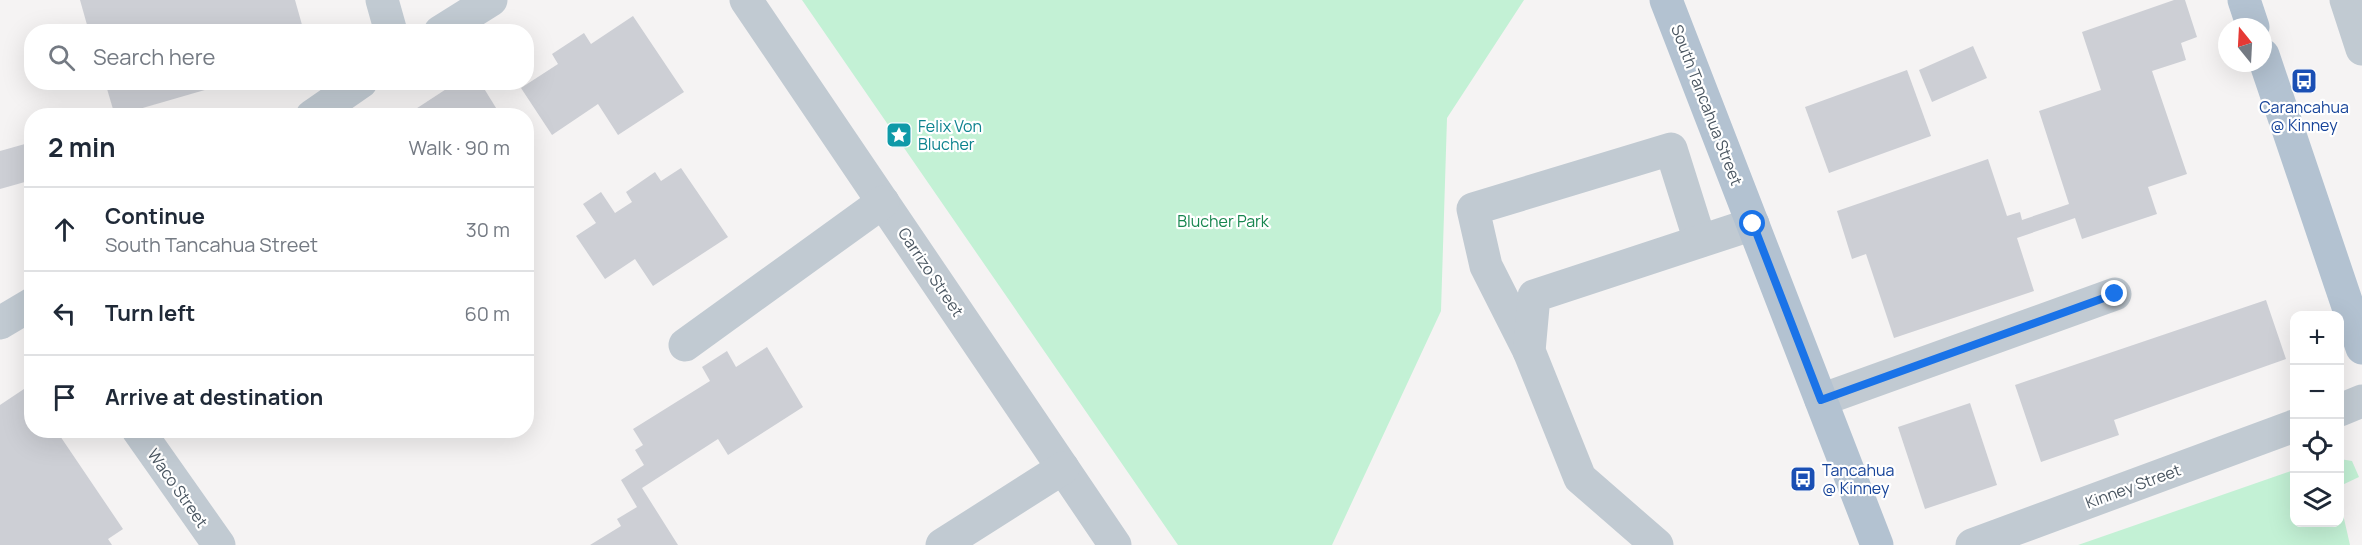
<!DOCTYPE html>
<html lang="en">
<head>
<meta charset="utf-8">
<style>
  body { margin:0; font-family:Manrope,sans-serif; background:#f2f2f3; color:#1f2937 }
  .controls { position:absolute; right:18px; bottom:18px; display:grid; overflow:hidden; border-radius:12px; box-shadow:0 6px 24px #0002 }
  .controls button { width:54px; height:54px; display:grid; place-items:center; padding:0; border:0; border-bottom:2px solid #e0e1e3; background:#fff; color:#1f2937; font:30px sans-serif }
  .compass { position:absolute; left:2218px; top:18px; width:54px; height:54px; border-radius:50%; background:#fff; box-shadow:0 6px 24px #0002; rotate:342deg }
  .stop { position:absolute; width:18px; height:18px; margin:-14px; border:4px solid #1a73e8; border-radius:50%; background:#fff }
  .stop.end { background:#1a73e8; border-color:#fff; box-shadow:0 2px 6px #0008 }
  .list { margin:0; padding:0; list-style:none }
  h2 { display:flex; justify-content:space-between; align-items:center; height:78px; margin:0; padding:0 24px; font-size:26px }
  h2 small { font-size:20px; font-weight:400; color:#747a83 }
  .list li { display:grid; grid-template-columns:39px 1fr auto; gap:18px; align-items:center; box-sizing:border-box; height:84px; padding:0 24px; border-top:2px solid #e0e1e3 }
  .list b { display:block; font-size:22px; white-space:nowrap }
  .list p { margin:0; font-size:20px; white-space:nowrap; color:#747a83 }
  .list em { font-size:20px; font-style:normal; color:#747a83 }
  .icon { flex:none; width:33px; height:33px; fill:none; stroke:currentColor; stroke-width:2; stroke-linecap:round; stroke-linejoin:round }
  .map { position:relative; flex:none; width:2362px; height:545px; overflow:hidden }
  .search { position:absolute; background:#fff; box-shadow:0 6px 24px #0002; left:24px; top:24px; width:510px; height:66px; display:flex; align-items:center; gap:15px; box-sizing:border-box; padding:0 21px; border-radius:24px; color:#747a83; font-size:22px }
  .panel { position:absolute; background:#fff; box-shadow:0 6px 24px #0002; left:24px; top:108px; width:510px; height:330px; border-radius:24px }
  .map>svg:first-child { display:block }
</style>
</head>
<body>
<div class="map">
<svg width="2362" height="545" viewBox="0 0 2362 545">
  <rect width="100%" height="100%" fill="#f5f3f3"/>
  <!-- green -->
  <g fill="#c3f1d5">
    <path d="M802 0H1524L1447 118 1441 311 1332 545H1178Z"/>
    <path d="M2340 459 2352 461 2359 477 2340 486Z"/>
    <path d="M2294 470V522H2340V501L2350 545H2078Z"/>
  </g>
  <!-- building -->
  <g fill="#cdcfd5">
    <path d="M80 0H295L304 32H89Z"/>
    <path d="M2174 0H2185L2197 37 2181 43 2186 60 2152 71 2187 174 2148 187 2157 214 2082 239 2075 218 2017 238 2034 291 1894 338 1866 254 1852 259 1837 211 1988 159 2007 216 2020 212 2022 220 2069 204 2039 111 2101 90 2082 32Z"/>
    <path d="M633 16 684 92 618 135 598 104 552 135 521 88 558 64 552 54 584 33 591 44Z"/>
    <path d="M1973 46 1987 78 1932 102 1919 70Z"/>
    <path d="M1907 70 1931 136 1829 173 1805 107Z"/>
    <path d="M105 82H229V83L115 116Z"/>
    <path d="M457 82H480L501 116H405Z"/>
    <path d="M32 142V180L0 189V151Z"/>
    <path d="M681 168 728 237 653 286 635 259 605 279 576 236 596 223 583 204 601 192 615 213 632 202 626 192 655 172 661 181Z"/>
    <path d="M2266 300 2286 359 2114 420 2119 435 2041 462 2015 385Z"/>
    <path d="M767 347 803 407 728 455 718 439 642 488 678 545H590L621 526 617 519 637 507 621 480 644 465 635 450 643 445 633 429 710 381 702 367 727 351 736 367Z"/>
    <path d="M27 387 32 394V430H56L123 529 108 539 112 545H0V405Z"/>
    <path d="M1970 403 1997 485 1925 509 1898 427Z"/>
  </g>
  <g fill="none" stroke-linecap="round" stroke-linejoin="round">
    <!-- minor -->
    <g stroke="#c1cad2" stroke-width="33">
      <path d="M382 0 391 32"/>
      <path d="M746 0 1115 545"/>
      <path d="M2346 0 2362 49"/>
      <path d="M440 32 491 0"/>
      <path d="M312 116 361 82"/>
      <path d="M0 323 32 304"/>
      <path d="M685 345 883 202"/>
      <path d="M1529 351 1486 266 1473 209 1671 149 1700 241"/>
      <path d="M1821 400 2115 294"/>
      <path d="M2340 410 2362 401"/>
      <path d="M138 430 219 545"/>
      <path d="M942 545 1063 468"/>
      <path d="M1657 545 1580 478 1529 351 1534 296 1753 224"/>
      <path d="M1972 545 2294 426"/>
    </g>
    <!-- major -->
    <g stroke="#b3c2d1" stroke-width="33">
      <path d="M1666 0 1877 545"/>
      <path d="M2244 0 2253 27"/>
      <path d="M2263 55 2362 348"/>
    </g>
  </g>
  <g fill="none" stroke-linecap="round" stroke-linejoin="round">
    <!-- route -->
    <path stroke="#1a73e8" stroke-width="8" d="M1753 224 1821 400 2115 294"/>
  </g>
  <!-- icons -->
  <defs>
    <g id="bus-square" transform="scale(1.35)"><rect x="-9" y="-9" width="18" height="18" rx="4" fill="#1a4fb4" stroke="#fff"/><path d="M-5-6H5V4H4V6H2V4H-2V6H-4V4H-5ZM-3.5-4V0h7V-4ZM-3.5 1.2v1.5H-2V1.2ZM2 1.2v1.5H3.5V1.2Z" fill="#fff"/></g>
    <g id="sight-square" transform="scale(1.35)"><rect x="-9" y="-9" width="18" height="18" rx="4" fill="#0f9aa8" stroke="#fff"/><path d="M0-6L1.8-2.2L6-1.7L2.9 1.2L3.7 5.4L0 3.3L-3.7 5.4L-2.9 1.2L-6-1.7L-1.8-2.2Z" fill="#fff"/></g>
  </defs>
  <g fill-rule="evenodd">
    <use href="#bus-square" x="2304" y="81"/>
    <use href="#sight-square" x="899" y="135"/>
    <use href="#bus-square" x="1803" y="479"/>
  </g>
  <g text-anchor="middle" stroke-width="4.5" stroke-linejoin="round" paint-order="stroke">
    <!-- street labels -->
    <g font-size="16" fill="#4a5661" stroke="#fff">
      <text transform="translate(1707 105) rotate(69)" y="6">South Tancahua Street</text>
      <text transform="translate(931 272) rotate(56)" y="6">Carrizo Street</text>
      <text transform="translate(2133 486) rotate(-20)" y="6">Kinney Street</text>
      <text transform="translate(178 488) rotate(55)" y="6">Waco Street</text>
    </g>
    <!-- transit labels -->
    <g font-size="16" fill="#164399" stroke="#fff">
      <text x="2304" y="113">Carancahua<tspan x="2304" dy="18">@ Kinney</tspan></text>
      <text x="1822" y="476" text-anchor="start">Tancahua<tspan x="1822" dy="18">@ Kinney</tspan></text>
    </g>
    <!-- culture labels -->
    <g font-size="16" fill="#0d838f" stroke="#fff" text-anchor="start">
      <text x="918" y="132">Felix Von<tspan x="918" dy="18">Blucher</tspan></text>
    </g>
    <!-- park labels -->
    <g font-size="16" fill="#17864f" stroke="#fff">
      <text x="1223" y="227">Blucher Park</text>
    </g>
  </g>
</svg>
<div class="controls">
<button>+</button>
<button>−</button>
<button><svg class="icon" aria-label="locate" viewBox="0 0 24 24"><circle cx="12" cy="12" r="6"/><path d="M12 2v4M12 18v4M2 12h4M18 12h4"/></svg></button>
<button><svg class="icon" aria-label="layers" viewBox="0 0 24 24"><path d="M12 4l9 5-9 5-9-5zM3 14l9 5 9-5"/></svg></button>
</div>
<svg class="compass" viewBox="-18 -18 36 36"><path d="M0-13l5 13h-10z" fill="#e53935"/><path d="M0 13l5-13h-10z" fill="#747a83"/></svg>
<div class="stop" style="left:1753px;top:224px"></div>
<div class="stop end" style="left:2115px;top:294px"></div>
<div class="search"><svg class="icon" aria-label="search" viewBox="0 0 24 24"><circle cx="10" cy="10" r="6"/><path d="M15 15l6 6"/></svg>Search here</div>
<section class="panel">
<h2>2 min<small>Walk · 90 m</small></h2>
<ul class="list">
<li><svg class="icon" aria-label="ahead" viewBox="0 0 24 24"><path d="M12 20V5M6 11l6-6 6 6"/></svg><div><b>Continue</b><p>South Tancahua Street</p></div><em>30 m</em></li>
<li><svg class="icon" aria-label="left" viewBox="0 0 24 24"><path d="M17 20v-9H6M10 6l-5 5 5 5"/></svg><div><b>Turn left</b></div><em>60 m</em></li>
<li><svg class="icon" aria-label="arrive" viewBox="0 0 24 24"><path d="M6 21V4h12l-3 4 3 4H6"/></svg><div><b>Arrive at destination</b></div></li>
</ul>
</section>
</div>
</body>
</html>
